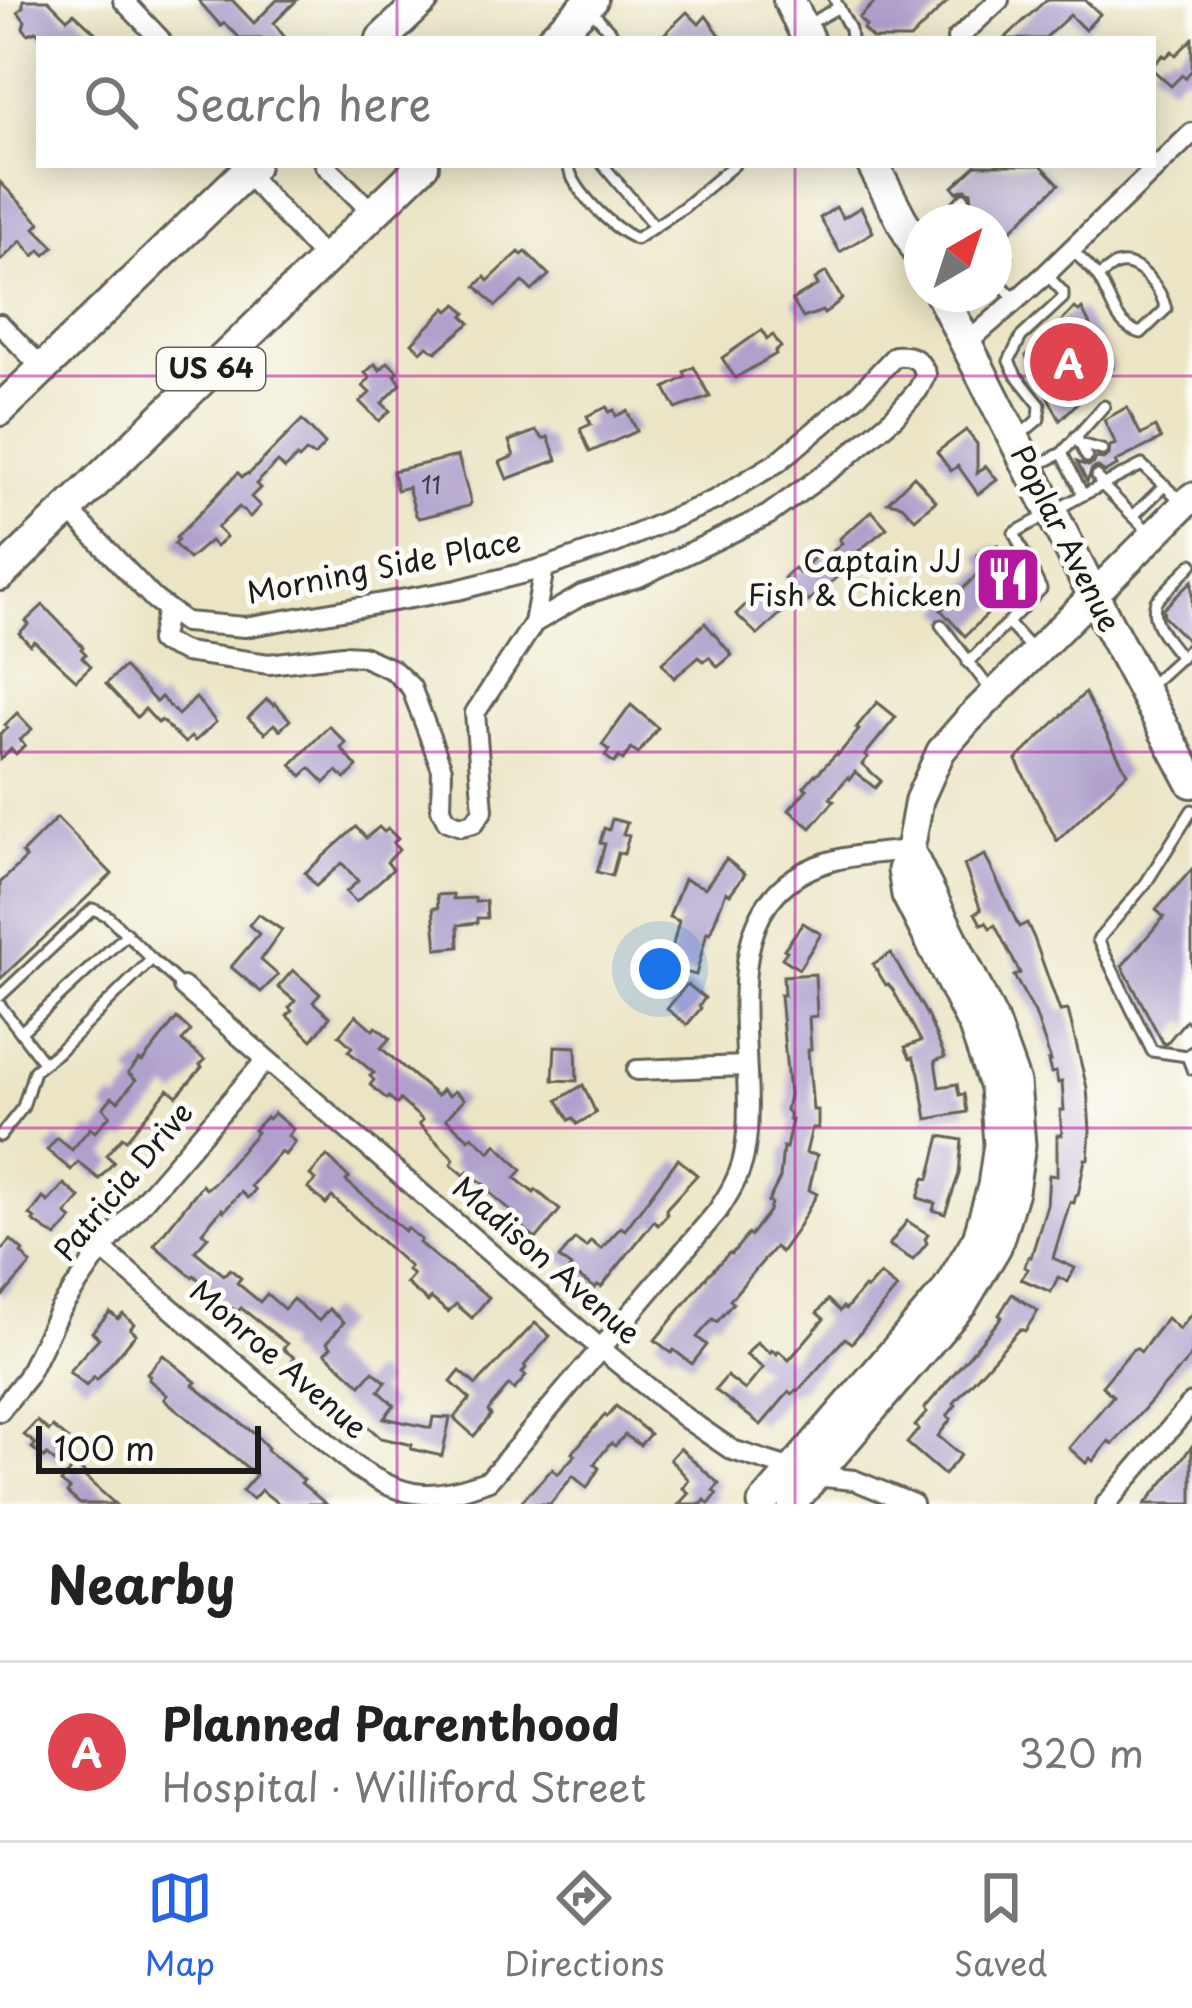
<!DOCTYPE html>
<html lang="en">
<head>
<meta charset="utf-8">
<style>
  body { margin:0; font-family:"Playpen Sans",sans-serif; background:#f2f2f2; color:#222 }
  .compass { position:absolute; left:904px; top:204px; width:108px; height:108px; border-radius:50%; background:#fff; box-shadow:0 6px 30px #0003; rotate:39deg }
  .scale { position:absolute; left:36px; bottom:30px; width:225px; box-sizing:border-box; padding-left:12px; border:6px solid #1c1c1c; border-top:0; font-size:33px; line-height:42px; white-space:nowrap; color:#1c1c1c; -webkit-text-stroke:9px #fdfcf7; paint-order:stroke }
  .you { position:absolute; left:660px; top:969px; width:42px; height:42px; margin:-30px; border:9px solid #fff; border-radius:50%; background:#1a73e8; box-shadow:0 0 0 18px #1a73e833 }
  .badge { display:grid; place-items:center; width:78px; height:78px; border-radius:50%; background:#2563eb; color:#fff; font-size:39px; font-weight:700 }
  .pin { position:absolute; translate:-50% -50%; border:6px solid #fff; box-shadow:0 3px 12px #0006 }
  .list { margin:0; padding:0; list-style:none }
  h2 { display:flex; justify-content:space-between; align-items:center; height:156px; margin:0; padding:0 48px; font-size:51px }
  h2 small { font-size:39px; font-weight:400; color:#767676 }
  .list li { display:grid; grid-template-columns:78px 1fr auto; gap:36px; align-items:center; box-sizing:border-box; height:180px; padding:0 48px; border-top:3px solid #e0e0e0 }
  .list b { display:block; font-size:45px; white-space:nowrap }
  .list p { margin:0; font-size:39px; white-space:nowrap; color:#767676 }
  .list em { font-size:39px; font-style:normal; color:#767676 }
  .icon { flex:none; width:66px; height:66px; fill:none; stroke:currentColor; stroke-width:2; stroke-linecap:round; stroke-linejoin:round }
  .map { position:relative; flex:none; width:1192px; height:1504px; overflow:hidden }
  .search { position:absolute; background:#fff; box-shadow:0 6px 30px #0003; left:36px; right:36px; top:36px; height:132px; display:flex; align-items:center; gap:30px; box-sizing:border-box; padding:0 42px; border-radius:0px; color:#767676; font-size:45px }
  .sheet { height:336px; background:#fff }
  nav { display:flex; justify-content:space-around; align-items:center; box-sizing:border-box; height:168px; border-top:3px solid #e0e0e0; background:#fff; font-size:33px; color:#767676 }
  nav a { display:grid; justify-items:center; gap:6px }
  nav .on { color:#2563eb }
  .map>svg:first-child { display:block }
</style>
</head>
<body>
<div class="map">
<svg width="1192" height="1504" viewBox="0 0 1192 1504">
  <rect width="100%" height="100%" fill="#fdfcf7"/>
  <filter id="ink" filterUnits="userSpaceOnUse"><feTurbulence type="fractalNoise" baseFrequency=".00833" numOctaves="2"/><feDisplacementMap in="SourceGraphic" scale="24" xChannelSelector="R" yChannelSelector="G"/><feConvolveMatrix kernelMatrix="1 2 1 2 8 2 1 2 1" color-interpolation-filters="sRGB"/></filter>
  <filter id="wash" filterUnits="userSpaceOnUse"><feTurbulence type="fractalNoise" baseFrequency=".004" numOctaves="4" result="noise"/><feDisplacementMap in="SourceGraphic" scale="48" xChannelSelector="R" yChannelSelector="G"/><feGaussianBlur stdDeviation="2.7" result="paint"/><feColorMatrix in="noise" values="0 0 0 0 0 0 0 0 0 0 0 0 0 0 0 0 0 1.4 0 .05"/><feComposite in="paint" operator="in"/></filter>
  <g filter="url(#wash)">
    <rect width="100%" height="100%" fill="#ebe5c5"/>
    <g id="blocks">
      <!-- building -->
      <g fill="#afa0cc">
        <path d="M23 0H48L67 19 74 13 102 39H44L36 31 28 34 23 28 25 21 18 12 23 7Z"/>
        <path d="M198 0H232L254 23 277 0H297L274 23 286 39H241L224 23 221 26Z"/>
        <path d="M877 0H949L910 39H873L863 29 866 26 859 18Z"/>
        <path d="M1046 0H1085L1100 14 1085 30 1070 15 1044 39H1004Z"/>
        <path d="M687 12 699 24 706 16 723 39H659Z"/>
        <path d="M1192 39V70L1185 78 1182 75 1171 86 1153 70V65L1163 55 1166 57 1172 51 1176 55Z"/>
        <path d="M976 165H1041L1059 184 1002 239 994 230V222H983L980 218 978 220 966 209 972 201 971 192 965 189 957 192 953 187Z"/>
        <path d="M0 182 40 223 35 228 54 247 45 255 40 250 34 256 21 241 0 261Z"/>
        <path d="M836 207 843 218 861 207 873 232 840 252 820 218Z"/>
        <path d="M519 252 522 255 526 252 549 275 532 291 523 282 496 306 476 286 485 277 488 281Z"/>
        <path d="M826 272 842 299 824 314 822 311 803 318 792 300 818 285 815 279Z"/>
        <path d="M457 304 466 313 463 316 470 323 436 352 427 346 421 352 412 343 446 308 449 311Z"/>
        <path d="M1075 308 1079 312 1082 309 1094 333 1096 332 1113 368 1060 420 1026 356Z"/>
        <path d="M762 330 767 339 773 335 781 347 775 351 776 354 735 378 722 358Z"/>
        <path d="M388 362 398 372 395 375 401 384 382 403 390 411 379 421 360 402 370 393 363 386 370 378 365 373 375 364 380 370Z"/>
        <path d="M694 367 710 397 676 409 665 388 686 377 684 372Z"/>
        <path d="M607 407 609 412 614 410 616 416 627 411 637 431 590 452 580 429 591 424 587 416Z"/>
        <path d="M1127 407 1141 435 1155 427 1161 439 1115 462 1117 466 1105 472 1098 467 1092 469 1087 482 1077 462 1088 466 1094 463 1096 458 1103 459 1109 455 1110 446 1116 444 1104 420Z"/>
        <path d="M302 420 325 444 314 456 306 452 299 459 297 457 285 469 278 462 256 484 260 488 251 497 260 506 250 517 239 507 217 528 226 537 216 547 210 541 189 559 174 544 178 540 176 538 238 473 242 477 248 473 249 474Z"/>
        <path d="M966 430 977 444V473L986 466 997 480 978 494 958 466 951 471 937 452Z"/>
        <path d="M536 431 543 439 548 437 557 460 507 479 500 462 514 456 509 441Z"/>
        <path d="M458 456 471 503 469 506 419 518 416 515 408 487 397 490 393 471Z"/>
        <path d="M914 476 936 501 915 519 902 505 888 502Z"/>
        <path d="M872 511 887 528 837 568 842 573 808 602 801 595 798 598 787 587 790 584 784 578 794 568 799 573 818 554 824 559 842 543 839 539Z"/>
        <path d="M997 545 1019 585 1000 595 1004 598 965 636 941 610 984 568 977 555Z"/>
        <path d="M1192 581V638L1187 640 1164 617 1163 609Z"/>
        <path d="M760 591 781 613 758 635 736 614Z"/>
        <path d="M43 605 83 647 81 649 86 654 82 657 91 666 76 680 34 641 30 645 19 633 29 624 26 621Z"/>
        <path d="M705 623 732 655 718 667 709 657 704 661 699 657 674 678 662 663Z"/>
        <path d="M124 667 156 702 161 697 178 715 196 698 216 722 195 741 191 737 185 743 161 720 158 723 145 709 137 717 106 684Z"/>
        <path d="M1085 693 1127 773 1057 841 1016 760Z"/>
        <path d="M267 699 274 705 275 703 290 720 280 730 274 724 265 733 248 718Z"/>
        <path d="M877 702 896 717 865 755 868 757 862 764 881 781 875 788 855 772 850 779 848 777 830 798 834 801 811 828 789 810 807 789 804 787 815 774 816 775 837 753 838 755 859 730 856 728Z"/>
        <path d="M631 705 658 728 638 754 631 749 623 760 619 757 614 763 605 756 609 750 602 745Z"/>
        <path d="M17 713 32 729 20 740 25 745 16 754 11 749 0 759V734L7 728 5 725Z"/>
        <path d="M329 726 346 743 341 748 357 767 345 779 337 771 325 783 310 768 302 776 291 765Z"/>
        <path d="M57 818 112 874 0 979V883L26 858 22 853Z"/>
        <path d="M612 819 627 823 623 834 629 835 624 854 618 853 612 876 597 872 605 844 600 843 604 828 609 830Z"/>
        <path d="M356 827 366 838 379 827 384 832 388 829 398 839 393 843 399 850 387 862 393 869 356 902 346 892 358 881 342 863 316 886 305 873Z"/>
        <path d="M985 855 1019 927 1027 923 1034 938 1060 1011 1068 1010 1087 1088 1090 1130 1088 1159H1085L1078 1195H1076L1074 1203 1070 1202 1053 1258 1075 1268 1068 1282 1058 1277 1051 1292 1021 1279 1028 1269 1024 1267 1029 1256 1031 1257 1047 1205 1049 1175 1057 1176V1135H1062L1060 1110H1064L1062 1082 1058 1083 1056 1072 1051 1073 1048 1061H1051L1035 1013 1014 976 1020 973 995 925 990 928 986 922 981 924 975 913 981 910 964 865Z"/>
        <path d="M726 859 745 874 730 894 726 892 710 933 707 932 696 975 667 968 679 921 669 917 684 879 705 888Z"/>
        <path d="M1192 869V1026L1186 1020 1166 1044 1163 1043 1122 966 1164 917 1156 910Z"/>
        <path d="M453 894V899L475 898V902L486 901 487 918H477V923L458 925 459 947 437 949 433 908H438L437 895Z"/>
        <path d="M258 914 282 930 261 960 278 975 261 992 231 967 259 934 249 925Z"/>
        <path d="M803 923 821 934 799 969 782 958 787 951 784 949Z"/>
        <path d="M891 953 927 1015 945 1057 935 1061 939 1087 957 1084 959 1095 964 1094 967 1112 927 1119 919 1073 913 1057 910 1058 905 1047 921 1041 893 990 888 984 886 985 873 964Z"/>
        <path d="M293 970 320 994 313 1002 330 1017 312 1040 287 1016 292 1011 289 1008 295 1001 278 987Z"/>
        <path d="M815 974 817 1016 809 1017 811 1049 808 1050 813 1110H818V1128H812L806 1153 817 1155 809 1190 817 1194 796 1231 781 1252 775 1247 730 1300 733 1303 717 1322 713 1319 697 1337 707 1345 692 1364 674 1350 671 1353 655 1340 708 1275 729 1253 731 1254 736 1249 748 1234 750 1236 769 1211 771 1203 768 1202 780 1178 783 1147 786 1148 792 1120H789V1113L786 1110 789 1095 780 995H784L783 976Z"/>
        <path d="M687 984 705 998 699 1006 701 1008 687 1025 667 1009Z"/>
        <path d="M356 1015 373 1030 376 1027 390 1038 381 1048 437 1096 442 1090 449 1096 454 1091 464 1099 446 1119 469 1139 472 1136 490 1152 496 1144 522 1170 515 1178 534 1193 536 1190 560 1210 536 1239 522 1227 523 1224 515 1215 488 1191 490 1190 468 1171 464 1175 451 1164 454 1159 419 1124 423 1120 400 1100 397 1104 389 1097 387 1099 370 1085 374 1080 370 1076 374 1073 348 1051 352 1047 339 1035Z"/>
        <path d="M177 1018 191 1031 182 1041 205 1060 200 1065 202 1067 177 1096 168 1089 126 1140 122 1137 106 1155 114 1162 99 1179 78 1162 71 1170 47 1150 57 1138 72 1150 90 1128 95 1132 110 1115 103 1108 112 1097 118 1101 136 1080 128 1073 139 1060 142 1062Z"/>
        <path d="M555 1046 576 1047 577 1081 553 1080Z"/>
        <path d="M583 1085 596 1113 577 1124 573 1118 569 1120 558 1100Z"/>
        <path d="M274 1113 293 1129 288 1136 295 1142 285 1155 280 1152 251 1186 255 1190 248 1198 241 1192 224 1211 222 1209 202 1232 208 1237 195 1251 224 1275 230 1269 241 1278 237 1283 260 1302 267 1294 284 1309 293 1299 319 1321 329 1309 344 1322 327 1343 331 1347 325 1353 361 1385 373 1371 386 1382 379 1391 394 1405 384 1418 431 1428 433 1417 450 1418 442 1456 411 1449 412 1445 381 1438 293 1360 295 1358 283 1349 287 1344 241 1308 238 1311 224 1304 194 1275 192 1277 154 1245 202 1185 206 1189 215 1182 257 1132 254 1130 266 1117 268 1119Z"/>
        <path d="M940 1136 962 1140 959 1174 945 1214 933 1210 935 1203 918 1198 924 1178 929 1179Z"/>
        <path d="M327 1156 349 1178 346 1181 405 1231 407 1228 421 1240 419 1243 444 1264 489 1297 472 1318 456 1304 448 1312 431 1298 428 1302 406 1283 413 1275 407 1270 410 1267 332 1197 326 1204 308 1188 316 1180 310 1175Z"/>
        <path d="M678 1159 697 1175 666 1209 667 1215 658 1225 654 1221 603 1285 601 1287 598 1285 595 1288 569 1270 571 1267 559 1258 575 1239 586 1247 591 1241 601 1249 621 1227 625 1230Z"/>
        <path d="M64 1184 80 1198 66 1214 72 1219 56 1237 33 1221 35 1219 30 1215 43 1198 48 1202Z"/>
        <path d="M907 1221 928 1234 925 1239 927 1243 913 1260 889 1245Z"/>
        <path d="M11 1240 23 1251 21 1253 31 1264 0 1299V1252Z"/>
        <path d="M880 1274 897 1288 893 1293 852 1343 845 1338 798 1391 796 1390 792 1394 789 1392 761 1425 715 1390 727 1376 745 1390 763 1368 746 1355 757 1342 770 1353 772 1350 777 1354 779 1351 789 1360 824 1319 817 1313 828 1300 840 1311 843 1307 846 1309 864 1287 867 1289Z"/>
        <path d="M1012 1294 1038 1311 1025 1331 1020 1329 954 1403 956 1405 947 1416 951 1419 938 1436 961 1455 944 1475 907 1443 919 1429 915 1426 927 1412 924 1409 1002 1317 999 1315Z"/>
        <path d="M110 1312 118 1319 123 1314 134 1324 130 1329 136 1334 97 1380 94 1377 86 1386 69 1372 70 1370 99 1338 92 1332Z"/>
        <path d="M1192 1313V1355L1113 1444 1109 1441 1093 1461 1090 1458 1086 1463 1069 1448 1113 1396 1102 1386 1132 1350 1136 1348 1141 1352 1167 1318 1179 1329Z"/>
        <path d="M535 1323 550 1336 524 1366 526 1368 522 1373 526 1376 514 1390 509 1385 493 1404 488 1411 491 1415 474 1436 454 1418 470 1399 451 1382 460 1371 476 1385Z"/>
        <path d="M163 1355 196 1382 193 1385 256 1435 268 1448 267 1450 304 1480 301 1483 326 1504H279L261 1490 253 1499 242 1491 256 1475 164 1399 167 1395 148 1379 150 1376 147 1373Z"/>
        <path d="M616 1406 650 1434 640 1445 625 1435 615 1446 611 1443 594 1464 599 1468 587 1488 573 1476 550 1504H519L552 1469 558 1474 575 1455 572 1453 605 1415 607 1417Z"/>
        <path d="M37 1421 49 1431 53 1427 68 1439 61 1447 65 1451 55 1462 47 1455 44 1458 32 1448 36 1444 24 1435Z"/>
        <path d="M1192 1446V1504H1145L1167 1478Z"/>
        <path d="M680 1448 719 1484 713 1491 717 1494 709 1504 705 1500 702 1504H679L689 1493 683 1488 689 1480 670 1459Z"/>
        <path d="M74 1467 84 1472V1476L115 1504H80L67 1493 70 1489 61 1482Z"/>
      </g>
    </g>
  </g>
  <g filter="url(#ink)">
    <use href="#blocks" fill-opacity="0" stroke="#646257" stroke-width="3"/>
    <g fill="none" stroke-linecap="round" stroke-linejoin="round">
      <!-- lane casing -->
      <g stroke="#646257" stroke-width="15">
        <g id="lane">
          <path d="M835 0 850 29 851 39"/>
          <path d="M590 9 617 39"/>
          <path d="M807 25 839 7"/>
          <path d="M568 165C574 192 612 228 636 239L684 207 734 165"/>
          <path d="M603 165 655 227"/>
          <path d="M941 222 964 198"/>
          <path d="M994 243 1007 256 994 269"/>
          <path d="M1071 249C1080 259 1093 268 1099 279 1112 300 1115 327 1141 333L1166 309C1161 290 1139 257 1116 265 1109 268 1104 273 1098 277"/>
          <path d="M994 277 1015 299"/>
          <path d="M1019 436 1039 419 1040 405 1016 375 1009 361 1021 337 1063 298V292L1046 274"/>
          <path d="M1076 436 1087 457"/>
          <path d="M1080 444 1102 450"/>
          <path d="M1062 453 1104 406"/>
          <path d="M1036 466 1062 453 1083 495 1142 465 1180 500"/>
          <path d="M1097 476 1102 485 1133 516"/>
          <path d="M1148 531 1133 516 1165 485"/>
          <path d="M1008 623 1032 650"/>
          <path d="M941 625 992 692"/>
          <path d="M1181 658C1169 641 1148 622 1156 601L1192 564"/>
          <path d="M968 663 1041 589 1014 533 1083 495"/>
          <path d="M1147 688 1192 647"/>
          <path d="M0 996 93 909 108 916 152 959"/>
          <path d="M0 1005 44 1063"/>
          <path d="M21 1032 127 934"/>
          <path d="M1192 1052 1187 1056 1192 1069"/>
          <path d="M1187 1056 1152 1051 1098 940 1146 883 1192 810"/>
          <path d="M0 1136 23 1107 34 1071 58 1052 152 959 183 987"/>
        </g>
      </g>
      <!-- street casing -->
      <g stroke="#646257" stroke-width="24">
        <g id="street">
          <path d="M123 0 160 39"/>
          <path d="M957 39 999 0"/>
          <path d="M325 165 375 215"/>
          <path d="M246 173 325 259"/>
          <path d="M0 324 43 369"/>
          <path d="M967 343 1046 274 1192 133"/>
          <path d="M67 508 154 599 185 622 245 627 457 590 544 568 616 543 717 499 778 462 859 394 895 356C912 355 919 358 926 374L918 390 894 417 845 459 768 515 641 576 582 595 534 623"/>
          <path d="M167 609 160 641 185 652 269 664 343 655 362 656 393 670 411 687 442 769 441 809 447 821 461 826 474 823 483 810 475 713 534 623 544 568"/>
          <path d="M183 987 600 1348 684 1417 732 1450 814 1476 854 1480 913 1504"/>
          <path d="M637 1070 745 1066"/>
          <path d="M102 1249 356 1467C406 1500 433 1501 489 1480L717 1212C729 1194 740 1176 744 1155 763 1058 699 902 828 862 854 854 883 853 910 850"/>
          <path d="M0 1411 27 1377 59 1311 102 1249 266 1060"/>
          <path d="M1106 1504 1192 1403"/>
        </g>
      </g>
      <!-- secondary casing -->
      <g stroke="#646257" stroke-width="33">
        <g id="secondary">
          <path d="M762 1504 945 1291 977 1238 992 1186 998 1144 994 1088 973 1027 906 895 902 870 910 850 919 800 941 751 968 720 1192 497"/>
          <path d="M792 1504 963 1304 997 1247 1014 1191 1021 1145 1016 1083 993 1019 910 850"/>
        </g>
      </g>
      <!-- primary casing -->
      <g stroke="#646257" stroke-width="36">
        <g id="primary">
          <path d="M789 0 808 39"/>
          <path d="M382 39 423 0"/>
          <path d="M552 39 592 0"/>
          <path d="M873 165 922 259"/>
          <path d="M941 294 1108 624 1192 782"/>
          <path d="M0 410 253 165"/>
          <path d="M0 575 423 165"/>
        </g>
      </g>
      <!-- lane -->
      <use href="#lane" stroke="#fff" stroke-width="9"/>
      <!-- street -->
      <use href="#street" stroke="#fff" stroke-width="18"/>
      <!-- secondary -->
      <use href="#secondary" stroke="#fff" stroke-width="27"/>
      <!-- primary -->
      <use href="#primary" stroke="#fff" stroke-width="30"/>
    </g>
  </g>
  <!-- grid -->
  <path fill="none" stroke="#b5179e" stroke-width="3" stroke-opacity="0.55" d="M397 0V39M795 0V39M397 165V1504M795 165V1504M0 376H1192M0 752H1192M0 1128H1192"/>
  <!-- icons -->
  <defs>
    <g id="restaurant-square" transform="scale(3.45)"><rect x="-9" y="-9" width="18" height="18" rx="4" fill="#b5179e" stroke="#fdfcf7"/><path d="M-5-6h1v4h1v-4h1v4h1v-4h1v5L-1.5 .5V6h-2V.5L-5-1ZM5-6V6H3V1.5H1.5Q1.5-4 5-6Z" fill="#fff"/></g>
  </defs>
  <g fill-rule="evenodd">
    <use href="#restaurant-square" x="1008" y="579"/>
  </g>
  <g text-anchor="middle" stroke-width="10" stroke-linejoin="round" paint-order="stroke">
    <!-- number labels -->
    <g font-size="24" fill="#413d48">
      <text x="431" y="494">11</text>
    </g>
    <!-- shield labels -->
    <rect fill="#fdfcf7" stroke="#605f5e" stroke-width="3" x="157" y="348" width="108" height="42" rx="9"/>
    <g font-size="27" font-weight="bold" fill="#1c1c1c">
      <text x="211" y="378">US 64</text>
    </g>
    <!-- street labels -->
    <g font-size="30" fill="#1c1c1c" stroke="#fdfcf7">
      <text transform="translate(1065 539) rotate(63)" y="10">Poplar Avenue</text>
      <text transform="translate(384 568) rotate(-11)" y="10">Morning Side Place</text>
      <text transform="translate(124 1182) rotate(-50)" y="10">Patricia Drive</text>
      <text transform="translate(546 1261) rotate(41)" y="10">Madison Avenue</text>
      <text transform="translate(278 1360) rotate(41)" y="10">Monroe Avenue</text>
    </g>
    <!-- poi labels -->
    <g font-size="30" fill="#1c1c1c" stroke="#fdfcf7" text-anchor="end">
      <text x="962" y="572">Captain JJ<tspan x="962" dy="34">Fish &amp; Chicken</tspan></text>
    </g>
  </g>
</svg>
<svg class="compass" viewBox="-18 -18 36 36"><path d="M0-13l5 13h-10z" fill="#e53935"/><path d="M0 13l5-13h-10z" fill="#767676"/></svg>
<div class="scale">100 m</div>
<div class="you"></div>
<div class="pin badge" style="left:1069px;top:362px;background:#e0444e">A</div>
<div class="search"><svg class="icon" aria-label="search" viewBox="0 0 24 24"><circle cx="10" cy="10" r="6"/><path d="M15 15l6 6"/></svg>Search here</div>
</div>
<section class="sheet">
<h2>Nearby<small></small></h2>
<ul class="list">
<li><span class="badge" style="background:#e0444e">A</span><div><b>Planned Parenthood</b><p>Hospital · Williford Street</p></div><em>320 m</em></li>
</ul>
</section>
<nav>
<a class="on"><svg class="icon" aria-label="map" viewBox="0 0 24 24"><path d="M3 6l6-2 6 2 6-2v14l-6 2-6-2-6 2zM9 4v14M15 6v14"/></svg>Map</a>
<a><svg class="icon" aria-label="directions" viewBox="0 0 24 24"><path d="M12 3l9 9-9 9-9-9zM9 14v-3h6M13 9l2 2-2 2"/></svg>Directions</a>
<a><svg class="icon" aria-label="saved" viewBox="0 0 24 24"><path d="M7 4h10v16l-5-4-5 4z"/></svg>Saved</a>
</nav>
</body>
</html>
